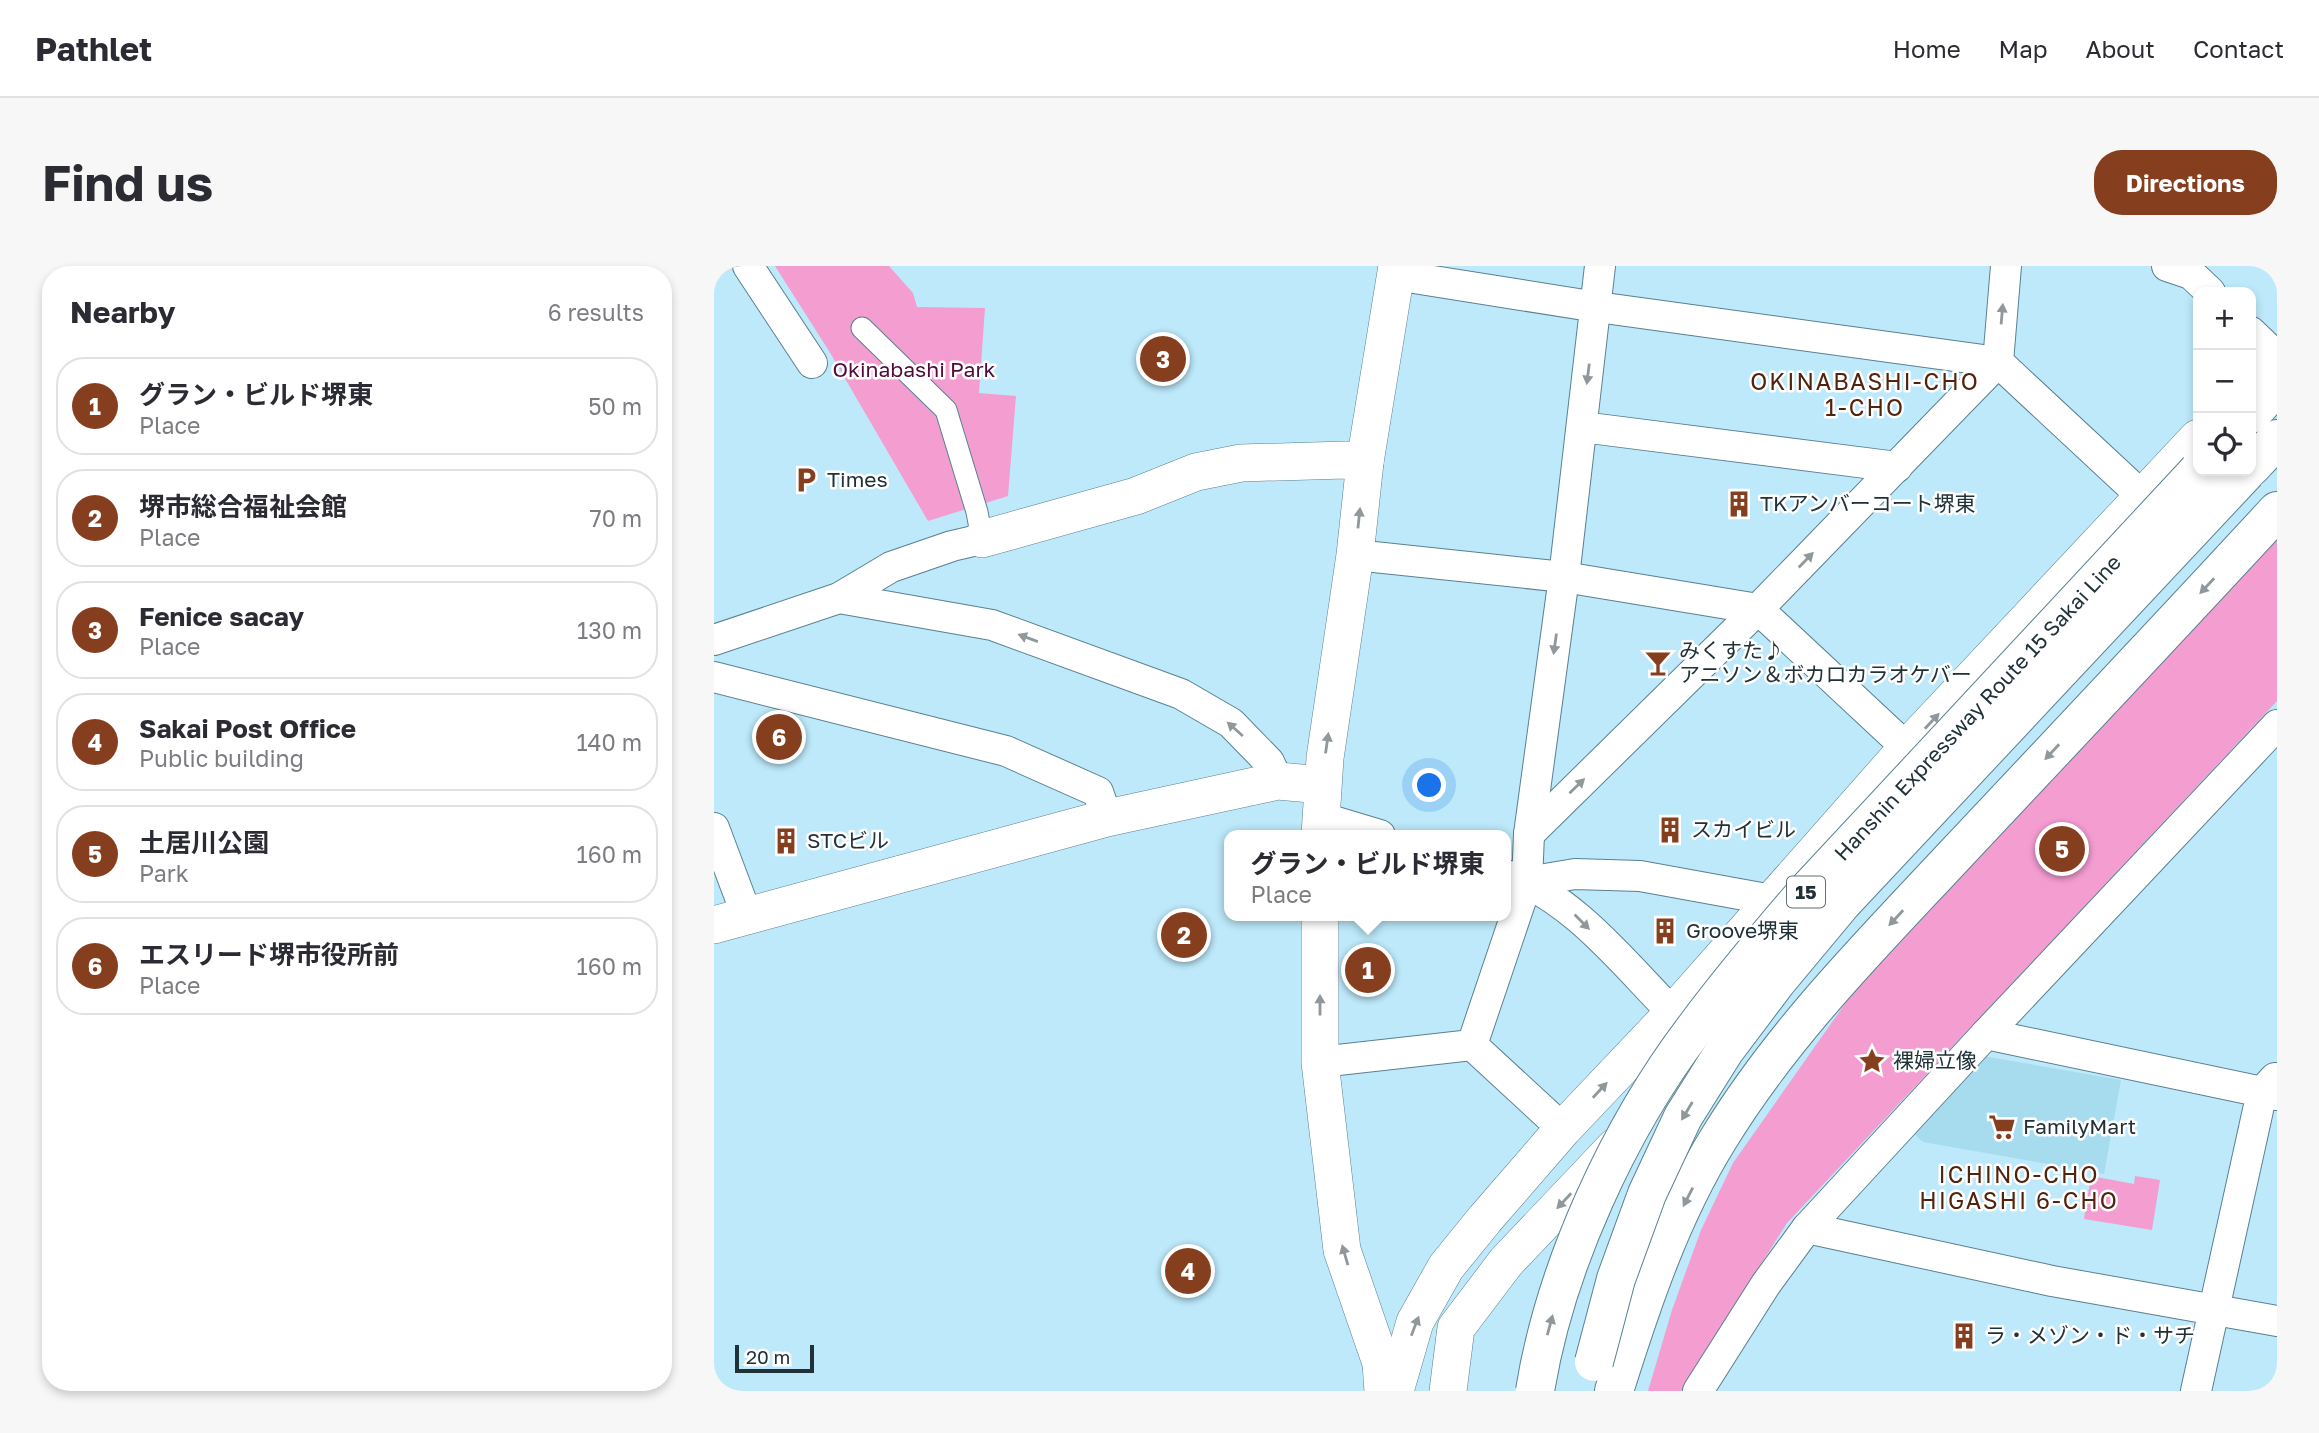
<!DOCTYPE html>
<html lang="en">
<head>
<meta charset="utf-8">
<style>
  body { margin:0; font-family:"Golos Text","Noto Sans JP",sans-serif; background:#f7f7f7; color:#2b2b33 }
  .controls { position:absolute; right:21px; top:21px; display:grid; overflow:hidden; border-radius:14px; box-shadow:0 4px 10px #0003 }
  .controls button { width:63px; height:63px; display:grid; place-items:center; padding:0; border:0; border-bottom:2px solid #e1e1e2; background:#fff; color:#2b2b33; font:35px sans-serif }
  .scale { position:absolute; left:21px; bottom:18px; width:79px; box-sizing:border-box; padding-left:7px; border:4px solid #203137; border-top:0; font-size:19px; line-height:24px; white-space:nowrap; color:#203137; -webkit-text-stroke:5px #fff; paint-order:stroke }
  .you { position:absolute; left:716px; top:520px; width:24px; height:24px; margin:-18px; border:5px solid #fff; border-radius:50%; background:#1a73e8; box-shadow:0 0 0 10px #1a73e833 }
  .badge { display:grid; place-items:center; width:46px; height:46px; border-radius:50%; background:#863f1e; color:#fff; font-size:23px; font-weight:700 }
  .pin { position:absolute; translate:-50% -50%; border:4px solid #fff; box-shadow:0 2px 7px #0006 }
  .popup { position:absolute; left:510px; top:564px; width:287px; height:91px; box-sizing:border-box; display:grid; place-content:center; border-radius:14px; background:#fff; filter:drop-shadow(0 2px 5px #0005); font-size:23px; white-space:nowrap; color:#7c7c81 }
  .popup b { font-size:26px; color:#2b2b33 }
  .popup::after { content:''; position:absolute; left:50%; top:100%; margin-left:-14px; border:14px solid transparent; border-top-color:#fff }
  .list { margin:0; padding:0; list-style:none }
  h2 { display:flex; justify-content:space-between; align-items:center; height:91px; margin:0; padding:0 28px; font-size:30px }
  h2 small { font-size:23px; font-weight:400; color:#7c7c81 }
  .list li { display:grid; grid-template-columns:46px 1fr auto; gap:21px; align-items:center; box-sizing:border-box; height:98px; margin:0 14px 14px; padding:0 14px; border:2px solid #e1e1e2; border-radius:28px }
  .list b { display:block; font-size:26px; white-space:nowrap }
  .list p { margin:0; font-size:23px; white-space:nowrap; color:#7c7c81 }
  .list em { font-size:23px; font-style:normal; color:#7c7c81 }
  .icon { flex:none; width:38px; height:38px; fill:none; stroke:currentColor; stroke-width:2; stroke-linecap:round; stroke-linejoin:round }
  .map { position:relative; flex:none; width:1563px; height:1125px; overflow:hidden; border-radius:28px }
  header { display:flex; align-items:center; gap:42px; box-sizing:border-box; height:98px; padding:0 35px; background:#fff; border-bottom:2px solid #e1e1e2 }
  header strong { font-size:33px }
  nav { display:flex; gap:38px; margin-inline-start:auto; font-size:24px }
  .intro { display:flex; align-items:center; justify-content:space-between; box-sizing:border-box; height:168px; padding:0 42px }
  h1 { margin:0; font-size:49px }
  .button { padding:18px 32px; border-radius:28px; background:#863f1e; color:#fff; font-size:24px; font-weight:700 }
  main { display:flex; gap:42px; padding:0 42px }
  aside { flex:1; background:#fff; border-radius:28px; box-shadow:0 4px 10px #0003 }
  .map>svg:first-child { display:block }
</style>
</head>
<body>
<header>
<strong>Pathlet</strong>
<nav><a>Home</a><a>Map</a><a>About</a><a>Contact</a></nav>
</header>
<div class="intro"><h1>Find us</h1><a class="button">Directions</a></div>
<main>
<aside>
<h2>Nearby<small>6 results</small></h2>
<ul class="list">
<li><span class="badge">1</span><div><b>グラン・ビルド堺東</b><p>Place</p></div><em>50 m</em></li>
<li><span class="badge">2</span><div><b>堺市総合福祉会館</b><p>Place</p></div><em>70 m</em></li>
<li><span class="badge">3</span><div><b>Fenice sacay</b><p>Place</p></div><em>130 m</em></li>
<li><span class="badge">4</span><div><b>Sakai Post Office</b><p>Public building</p></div><em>140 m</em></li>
<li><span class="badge">5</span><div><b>土居川公園</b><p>Park</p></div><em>160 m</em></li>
<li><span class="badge">6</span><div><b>エスリード堺市役所前</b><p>Place</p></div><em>160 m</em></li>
</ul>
</aside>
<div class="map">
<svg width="1563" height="1125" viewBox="0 0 1563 1125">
  <rect width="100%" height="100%" fill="#bde9fa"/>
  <!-- built -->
  <path fill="#a7dcef" d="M1269 790 1407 814 1390 908 1209 876 1200 868Z"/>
  <!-- green -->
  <g fill="#f49dd1">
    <path d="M61 0H175L199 27 203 41 271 42 265 127 302 130 294 230 214 255 115 85Z"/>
    <path d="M1563 269V435L1073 957 967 1125H934L958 1044 987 964 1019 897 1135 732Z"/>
    <path d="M1377 910 1420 918 1421 910 1446 914 1438 964 1370 953Z"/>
  </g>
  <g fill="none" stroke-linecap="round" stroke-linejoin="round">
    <!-- pedestrian casing -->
    <g stroke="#598190" stroke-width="23">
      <path id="pedestrian" d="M148 62 232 144 263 246 268 273"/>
    </g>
    <!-- minor casing -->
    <g stroke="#598190" stroke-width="32">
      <g id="minor">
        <path d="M34 0 98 97"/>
        <path d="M1453 0 1477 8 1496 26"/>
        <path d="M681 9 883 41 1284 96 1429 231"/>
        <path d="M1537 66 1562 90"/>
        <path d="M868 161 1183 201"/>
        <path d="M641 289 850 311 1044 343 1193 482"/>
        <path d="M125 332 278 359 467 428 517 457 555 496 564 515"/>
        <path d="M0 374 125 332 177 301 238 280 268 273"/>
        <path d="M0 411 292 485 384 526 393 552"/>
        <path d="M1563 459 1272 768 1563 829"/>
        <path d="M606 551 666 569"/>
        <path d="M0 562 33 650"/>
        <path d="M815 568 1044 343 1284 96 1292 0"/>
        <path d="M792 609C858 630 911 699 959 747"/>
        <path d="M813 616 861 608 926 610 1058 634"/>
        <path d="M606 796 758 779"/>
        <path d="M849 863 758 779 813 616 815 568 850 311 886 0"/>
        <path d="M1093 962 1338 1015 1563 1055"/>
        <path d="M984 1125 1052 1018 1093 962 1272 768"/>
        <path d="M1482 1125 1548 826 1561 812"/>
      </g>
    </g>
    <!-- tertiary casing -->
    <g stroke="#598190" stroke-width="38">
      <g id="tertiary">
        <path d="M1537 117 1563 89"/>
        <path d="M268 273 422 230 482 206 527 197 631 194 651 196"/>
        <path d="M606 569 611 492 641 289 651 196 683 0"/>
        <path d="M606 650V796L628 984 667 1097 669 1125"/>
        <path d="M0 659 393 552 564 515 608 519"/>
        <path d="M681 1125 701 1056 732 1001 771 953 849 863 959 747 1193 482 1484 172"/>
        <path d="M734 1125 742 1062 792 996 901 881"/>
      </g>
    </g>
    <!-- motorway casing -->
    <g stroke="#598190" stroke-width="40">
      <g id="motorway">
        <path d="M1537 148 1563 120"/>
        <path d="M1537 201 1563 173"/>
        <path d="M900 1125C927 1039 957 949 1005 872 1069 767 1158 678 1241 589 1349 474 1457 360 1563 245"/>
      </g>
    </g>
    <!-- pedestrian -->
    <use href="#pedestrian" stroke="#fff" stroke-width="21"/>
    <!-- minor -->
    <use href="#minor" stroke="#fff" stroke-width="30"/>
    <!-- tertiary -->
    <use href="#tertiary" stroke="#fff" stroke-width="37"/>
    <!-- motorway -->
    <use href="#motorway" stroke="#fff" stroke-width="38"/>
    <!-- motorway-bridge casing -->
    <g stroke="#598190" stroke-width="40" stroke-linecap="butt">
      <g id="motorway-bridge">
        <path d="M880 1096 902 1013 933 928 969 851 1011 784 1063 715 1128 637 1533 205"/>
        <path d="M821 1125C841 1001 905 862 981 762 1016 715 1054 670 1092 626L1484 205"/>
      </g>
    </g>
    <!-- motorway-bridge -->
    <use href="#motorway-bridge" stroke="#fff" stroke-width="38"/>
  </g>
  <!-- one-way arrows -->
  <defs><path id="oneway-solid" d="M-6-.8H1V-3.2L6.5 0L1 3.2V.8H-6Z" transform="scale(1.75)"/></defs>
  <g fill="#90989b">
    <use href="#oneway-solid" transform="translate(1288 48) rotate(-85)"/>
    <use href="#oneway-solid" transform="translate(874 108) rotate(97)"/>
    <use href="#oneway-solid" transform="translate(645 252) rotate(-84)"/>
    <use href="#oneway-solid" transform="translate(1092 294) rotate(-46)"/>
    <use href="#oneway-solid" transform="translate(1493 320) rotate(133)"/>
    <use href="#oneway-solid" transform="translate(314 372) rotate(-160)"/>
    <use href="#oneway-solid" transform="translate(841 378) rotate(98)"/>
    <use href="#oneway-solid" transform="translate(1218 455) rotate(-47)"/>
    <use href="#oneway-solid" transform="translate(521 463) rotate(-138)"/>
    <use href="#oneway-solid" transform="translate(613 477) rotate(-82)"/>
    <use href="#oneway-solid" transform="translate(1338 486) rotate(133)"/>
    <use href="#oneway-solid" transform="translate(863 520) rotate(-44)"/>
    <use href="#oneway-solid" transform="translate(1182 652) rotate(133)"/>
    <use href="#oneway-solid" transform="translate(868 656) rotate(45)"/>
    <use href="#oneway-solid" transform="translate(606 739) rotate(-90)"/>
    <use href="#oneway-solid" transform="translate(886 824) rotate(-47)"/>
    <use href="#oneway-solid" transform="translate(973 845) rotate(121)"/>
    <use href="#oneway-solid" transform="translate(974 931) rotate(117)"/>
    <use href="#oneway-solid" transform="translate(850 935) rotate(133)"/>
    <use href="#oneway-solid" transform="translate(631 989) rotate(-106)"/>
    <use href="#oneway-solid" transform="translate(836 1059) rotate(-75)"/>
    <use href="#oneway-solid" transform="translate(701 1060) rotate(-69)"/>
  </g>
  <!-- icons -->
  <defs>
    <g id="parking-bare" transform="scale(2.1)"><path d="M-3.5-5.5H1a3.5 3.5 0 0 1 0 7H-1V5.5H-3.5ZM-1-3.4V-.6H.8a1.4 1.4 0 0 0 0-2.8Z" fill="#863f1e" stroke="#fff" stroke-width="2.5" paint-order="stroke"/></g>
    <g id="building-bare" transform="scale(2.1)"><path d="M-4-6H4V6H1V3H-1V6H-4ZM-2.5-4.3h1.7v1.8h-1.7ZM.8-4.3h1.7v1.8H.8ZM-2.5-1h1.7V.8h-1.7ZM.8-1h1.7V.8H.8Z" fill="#863f1e" stroke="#fff" stroke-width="2.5" paint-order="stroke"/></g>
    <g id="bar-bare" transform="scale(2.1)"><path d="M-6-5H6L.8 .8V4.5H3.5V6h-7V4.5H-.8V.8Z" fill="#863f1e" stroke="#fff" stroke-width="2.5" paint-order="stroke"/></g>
    <g id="sight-bare" transform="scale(2.1)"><path d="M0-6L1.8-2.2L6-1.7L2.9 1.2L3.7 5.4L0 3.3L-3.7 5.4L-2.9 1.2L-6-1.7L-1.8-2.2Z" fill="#863f1e" stroke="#fff" stroke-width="2.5" paint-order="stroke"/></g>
    <g id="supermarket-bare" transform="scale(2.1)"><path d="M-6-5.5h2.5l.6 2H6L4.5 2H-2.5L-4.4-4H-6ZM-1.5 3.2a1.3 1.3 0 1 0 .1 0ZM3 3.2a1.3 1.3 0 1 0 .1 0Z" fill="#863f1e" stroke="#fff" stroke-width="2.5" paint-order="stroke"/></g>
  </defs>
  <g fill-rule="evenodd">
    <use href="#parking-bare" x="92" y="214"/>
    <use href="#building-bare" x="1025" y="238"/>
    <use href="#bar-bare" x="944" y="397"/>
    <use href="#building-bare" x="956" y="564"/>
    <use href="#building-bare" x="72" y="575"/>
    <use href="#building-bare" x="951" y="665"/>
    <use href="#sight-bare" x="1158" y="795"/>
    <use href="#supermarket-bare" x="1288" y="861"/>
    <use href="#building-bare" x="1250" y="1070"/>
  </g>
  <g text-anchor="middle" stroke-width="5" stroke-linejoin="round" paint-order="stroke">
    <!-- shield labels -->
    <rect fill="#fff" stroke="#636f73" stroke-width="2" x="1073" y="610.5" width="38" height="31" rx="5"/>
    <g font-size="19" font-weight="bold" fill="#203137">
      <text x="1092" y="633">15</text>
    </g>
    <!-- park labels -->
    <g font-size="21" fill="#500a3b" stroke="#fff">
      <text x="200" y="111">Okinabashi Park</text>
    </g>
    <!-- poi labels -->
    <g font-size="21" fill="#203137" stroke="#fff" text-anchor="start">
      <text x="113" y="221">Times</text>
      <text x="1046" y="245">TKアンバーコート堺東</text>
      <text x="965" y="392">みくすた♪<tspan x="965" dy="24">アニソン＆ボカロカラオケバー</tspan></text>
      <text x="977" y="571">スカイビル</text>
      <text x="93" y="582">STCビル</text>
      <text x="972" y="672">Groove堺東</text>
      <text x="1179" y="802">裸婦立像</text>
      <text x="1309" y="868">FamilyMart</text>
      <text x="1271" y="1077">ラ・メゾン・ド・サチ</text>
    </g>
    <!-- street labels -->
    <g font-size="21" fill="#203137" stroke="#fff">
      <text transform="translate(1264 442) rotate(-47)" y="7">Hanshin Expressway Route 15 Sakai Line</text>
    </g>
    <!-- neighbourhood labels -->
    <g font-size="23" letter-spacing="2" fill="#52220b" stroke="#fff">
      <text x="1151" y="124">OKINABASHI-CHO<tspan x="1151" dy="26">1-CHO</tspan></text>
      <text x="1305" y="917">ICHINO-CHO<tspan x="1305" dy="26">HIGASHI 6-CHO</tspan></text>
    </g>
  </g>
</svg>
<div class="controls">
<button>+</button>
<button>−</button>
<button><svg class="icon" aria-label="locate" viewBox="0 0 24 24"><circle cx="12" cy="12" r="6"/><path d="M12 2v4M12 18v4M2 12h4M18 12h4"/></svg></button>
</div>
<div class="scale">20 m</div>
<div class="you"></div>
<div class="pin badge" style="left:654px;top:704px">1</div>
<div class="popup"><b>グラン・ビルド堺東</b>Place</div>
<div class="pin badge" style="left:470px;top:669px">2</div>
<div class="pin badge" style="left:449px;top:93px">3</div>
<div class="pin badge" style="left:474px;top:1005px">4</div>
<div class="pin badge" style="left:1348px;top:583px">5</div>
<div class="pin badge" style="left:65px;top:471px">6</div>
</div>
</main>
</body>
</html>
